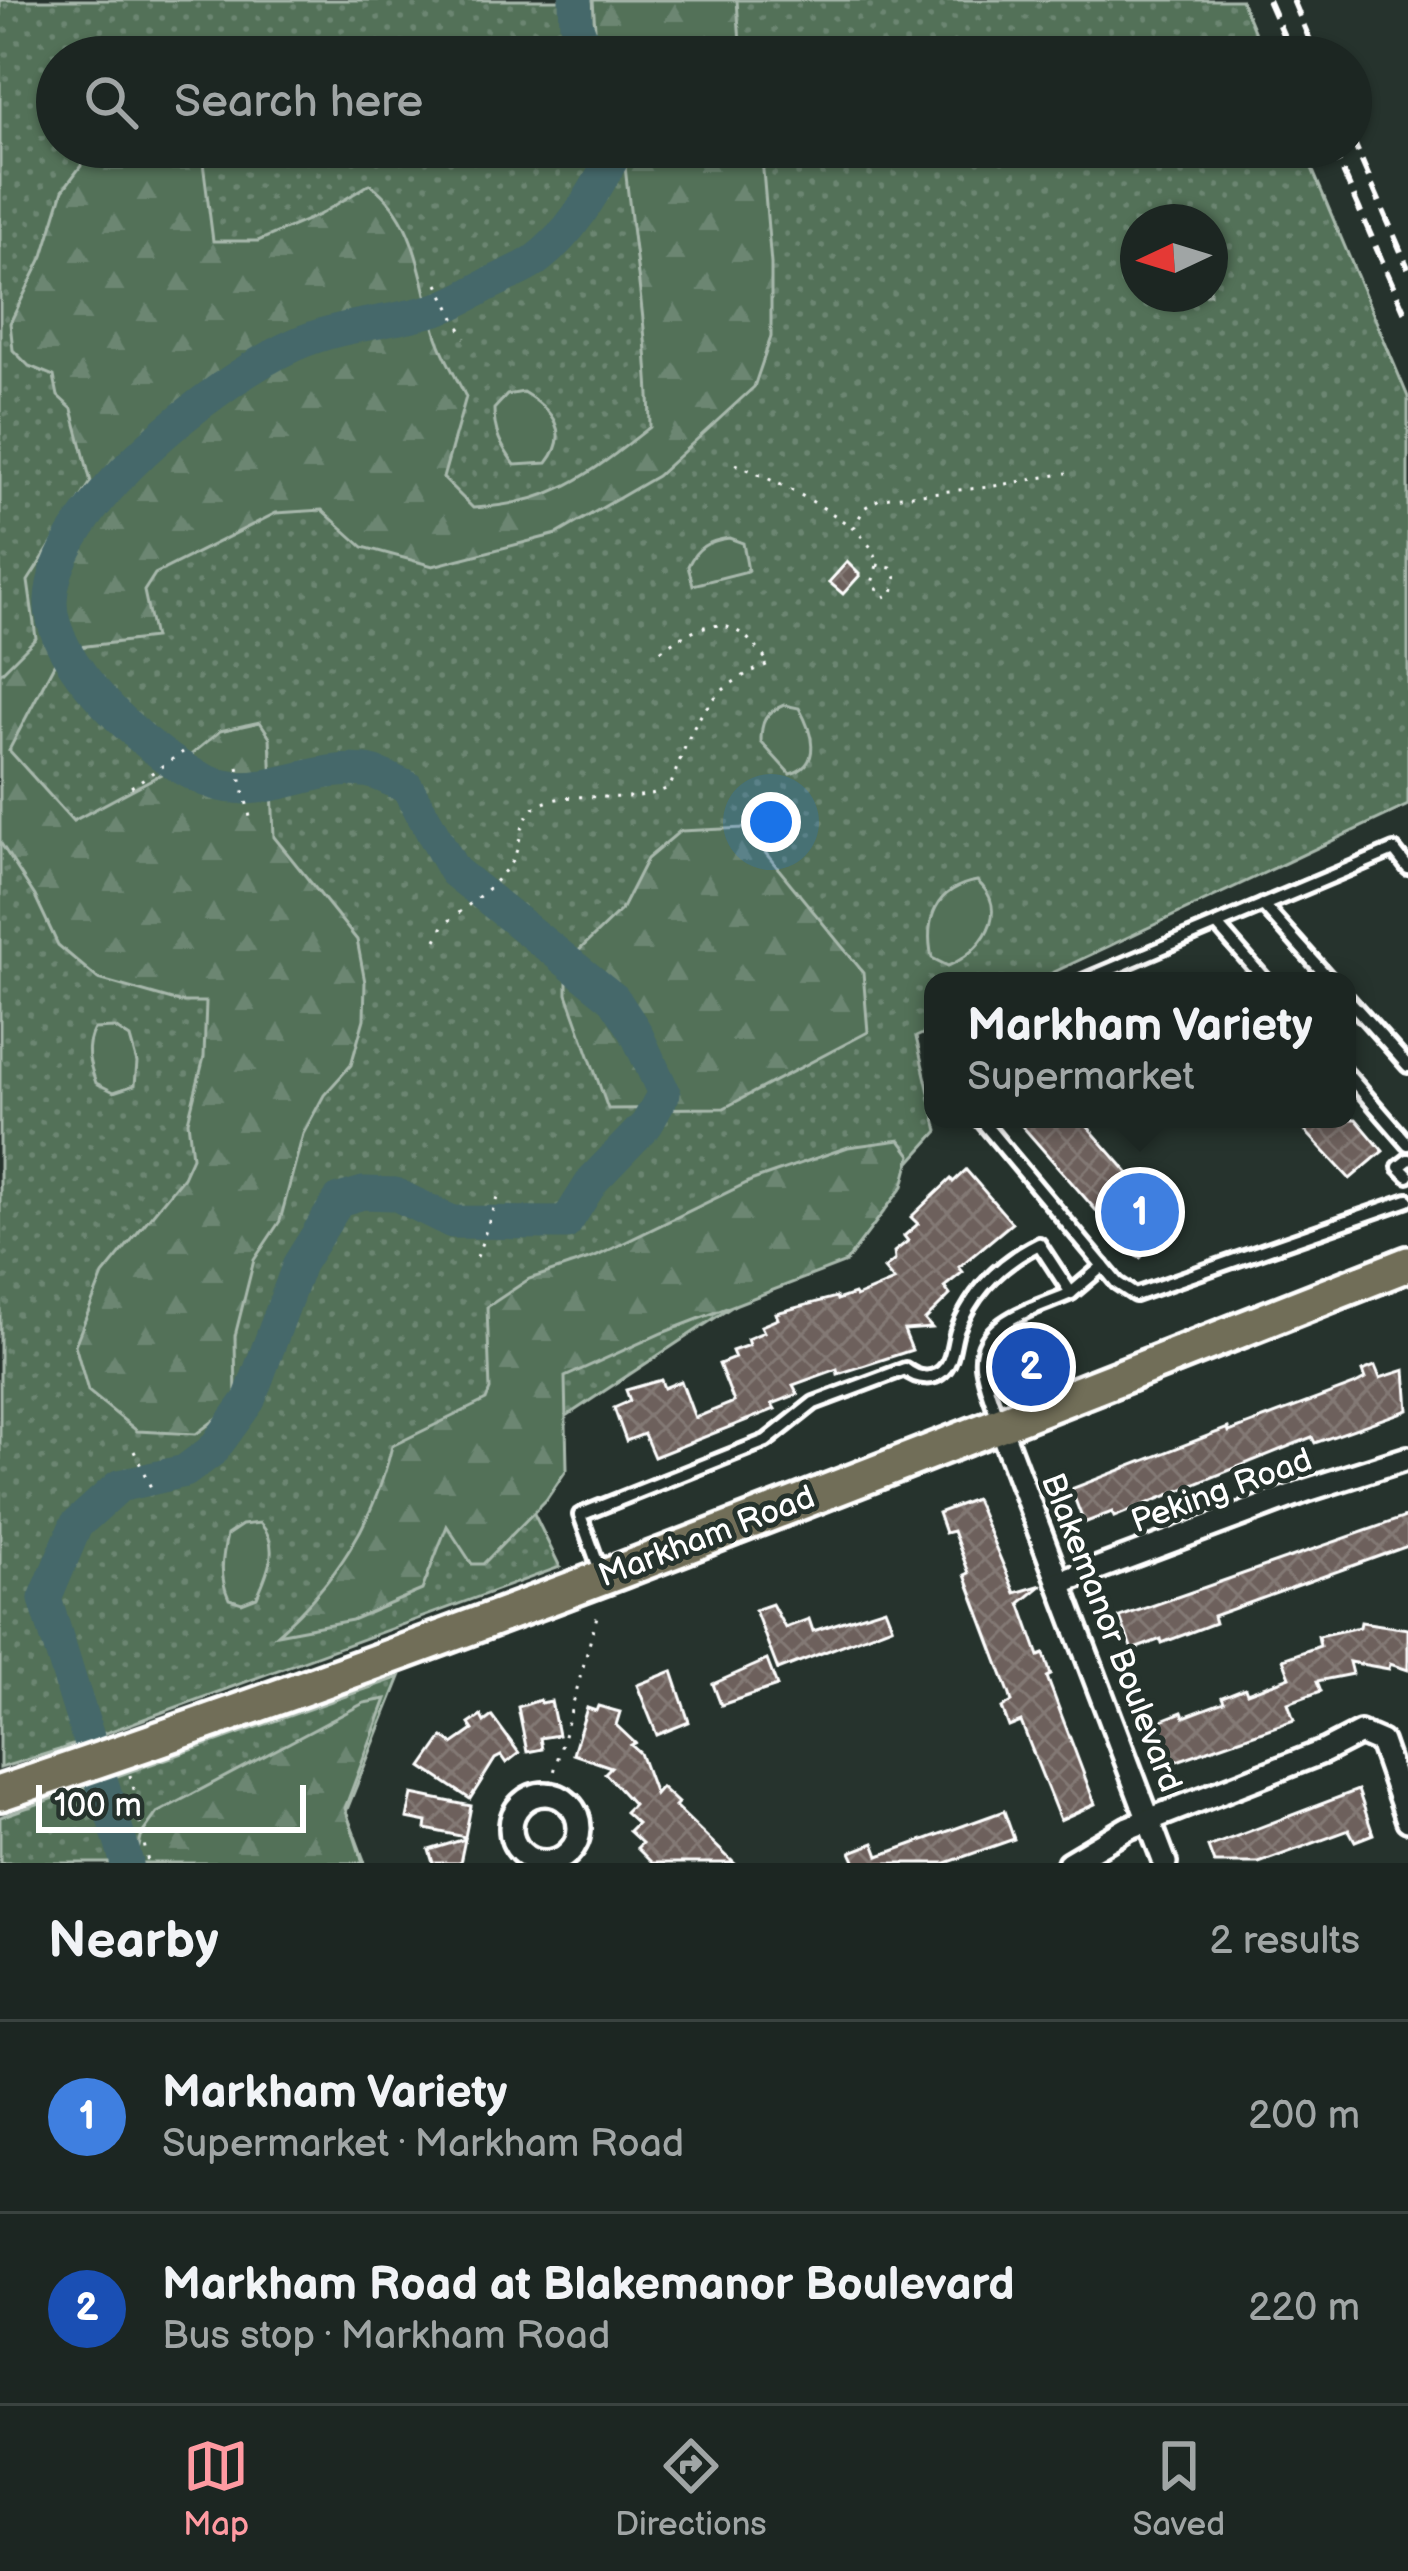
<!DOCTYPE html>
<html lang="en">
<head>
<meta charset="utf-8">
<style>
  body { margin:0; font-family:"Balsamiq Sans",sans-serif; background:#252e2a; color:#f1f3f6 }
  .compass { position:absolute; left:1120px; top:204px; width:108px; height:108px; border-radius:50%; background:#1c2622; box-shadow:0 3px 9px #0004; rotate:266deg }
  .scale { position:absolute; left:36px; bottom:30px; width:270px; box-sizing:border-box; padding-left:12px; border:6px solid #fff; border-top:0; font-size:33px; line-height:42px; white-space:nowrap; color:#fff; -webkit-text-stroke:9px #26332d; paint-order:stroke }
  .you { position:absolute; left:771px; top:822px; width:42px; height:42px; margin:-30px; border:9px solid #fff; border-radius:50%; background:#1a73e8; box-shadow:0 0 0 18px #1a73e833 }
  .badge { display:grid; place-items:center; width:78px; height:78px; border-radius:50%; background:#ff9aa2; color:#fff; font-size:39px; font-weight:700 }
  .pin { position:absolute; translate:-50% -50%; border:6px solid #fff; box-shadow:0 3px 12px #0006 }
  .popup { position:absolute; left:924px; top:972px; width:432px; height:156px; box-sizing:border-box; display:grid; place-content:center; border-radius:24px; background:#1c2622; filter:drop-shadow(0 3px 9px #0005); font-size:39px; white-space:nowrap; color:#a0a5a5 }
  .popup b { font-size:45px; color:#f1f3f6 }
  .popup::after { content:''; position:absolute; left:50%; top:100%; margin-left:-24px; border:24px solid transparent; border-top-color:#1c2622 }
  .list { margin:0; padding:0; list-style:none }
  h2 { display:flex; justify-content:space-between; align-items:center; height:156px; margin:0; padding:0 48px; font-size:51px }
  h2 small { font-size:39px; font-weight:400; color:#a0a5a5 }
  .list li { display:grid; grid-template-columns:78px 1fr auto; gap:36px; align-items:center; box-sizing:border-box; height:192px; padding:0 48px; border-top:3px solid #3a4340 }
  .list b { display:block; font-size:45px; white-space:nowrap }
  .list p { margin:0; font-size:39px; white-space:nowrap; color:#a0a5a5 }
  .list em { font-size:39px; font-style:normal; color:#a0a5a5 }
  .icon { flex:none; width:66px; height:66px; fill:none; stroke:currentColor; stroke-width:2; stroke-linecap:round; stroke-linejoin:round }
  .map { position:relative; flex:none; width:1408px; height:1863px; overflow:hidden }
  .search { position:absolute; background:#1c2622; box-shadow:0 3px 9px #0004; left:36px; right:36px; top:36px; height:132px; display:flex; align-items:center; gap:30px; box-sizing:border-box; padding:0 42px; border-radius:66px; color:#a0a5a5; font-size:45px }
  .sheet { height:540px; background:#1c2622 }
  nav { display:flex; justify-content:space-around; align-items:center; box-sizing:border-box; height:168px; border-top:3px solid #3a4340; background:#1c2622; font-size:33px; color:#a0a5a5 }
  nav a { display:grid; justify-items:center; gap:6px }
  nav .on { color:#ff9aa2 }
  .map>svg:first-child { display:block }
</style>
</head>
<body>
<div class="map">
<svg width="1408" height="1863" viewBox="0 0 1408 1863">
  <defs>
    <pattern id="grass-dots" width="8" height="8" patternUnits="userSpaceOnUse" patternTransform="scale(3)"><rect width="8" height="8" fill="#527159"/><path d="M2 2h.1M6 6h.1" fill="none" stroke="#6c8672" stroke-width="1.8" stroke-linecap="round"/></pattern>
    <pattern id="forest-firs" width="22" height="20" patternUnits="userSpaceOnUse" patternTransform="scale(3)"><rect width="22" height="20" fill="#527159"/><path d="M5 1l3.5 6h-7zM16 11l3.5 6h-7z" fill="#6c8672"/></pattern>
    <pattern id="building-cross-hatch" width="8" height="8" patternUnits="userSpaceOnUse" patternTransform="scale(3)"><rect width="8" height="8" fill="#6d615c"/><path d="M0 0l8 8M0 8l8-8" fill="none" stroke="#837974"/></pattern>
  </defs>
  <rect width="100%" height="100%" fill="#26332d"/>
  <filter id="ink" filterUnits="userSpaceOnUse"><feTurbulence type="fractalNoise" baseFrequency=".00833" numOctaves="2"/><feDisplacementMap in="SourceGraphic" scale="24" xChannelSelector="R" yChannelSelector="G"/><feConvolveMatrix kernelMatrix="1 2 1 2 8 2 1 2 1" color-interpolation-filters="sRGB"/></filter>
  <g filter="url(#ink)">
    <!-- grass -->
    <g fill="url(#grass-dots)" stroke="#a8b8ac" stroke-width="3" fill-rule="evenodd">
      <path d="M0 0H1241L1265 57H57V147H1303L1408 397V805L1035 981H933V1029L916 1037 938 1131 851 1228 506 1456 560 1567 59 1750 0 1768ZM1138 222H1210V294H1138Z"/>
      <path d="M400 1677 346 1812 365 1863H0V1817Z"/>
    </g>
    <!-- forest -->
    <g fill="url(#forest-firs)" stroke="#a8b8ac" stroke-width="3">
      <path d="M593 0H737L741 57H597Z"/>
      <path d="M95 147H201L213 241H258L319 215 370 184C419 220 420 282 437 337 444 357 456 377 466 397L443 478 473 508C554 504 589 475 650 427 649 341 634 252 625 166L615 147H761L771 264V337L754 387 657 476 557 534 433 566 363 547 322 510 276 513 155 574 144 591 154 638 62 649 9 750 73 821 180 764 220 731 260 722 270 737 274 837 357 940 365 982 364 1019 351 1065 324 1095 303 1134 280 1221 254 1260 235 1336 236 1404 196 1434 137 1431 88 1391 75 1345 103 1275 183 1177 192 1157 188 1121 204 1057 206 1002H179L98 979 58 945 35 896 0 842V674L36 638 28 581 91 482 72 409 58 396 54 376 29 366 13 350 10 323 43 256 63 190Z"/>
      <path d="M745 828 863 972 868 1032 724 1108 608 1109 567 994V962L621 910 647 859 680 831Z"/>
      <path d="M900 1140 911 1155 903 1186 846 1262 662 1333 565 1377 567 1469 546 1500 483 1564H472L447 1526 422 1590 352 1620 277 1634C336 1582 374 1522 392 1446L486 1400 490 1390 487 1307 529 1279 595 1257 753 1180 848 1147Z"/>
      <path d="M386 1699 345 1808 363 1863H135L142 1834 157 1813 364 1703Z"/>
    </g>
    <!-- pitch -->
    <g fill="#527159" stroke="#a8b8ac" stroke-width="3">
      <path d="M523 392C551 409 572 432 547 463L515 465C501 446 494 433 494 409L507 395Z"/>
      <path d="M729 538 743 543 748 571 693 585 688 566C697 547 708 541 729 538Z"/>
      <path d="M784 705 799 708C812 731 823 765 790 774L761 742C761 721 765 713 784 705Z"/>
      <path d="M977 881C1012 911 981 952 948 966L932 958C924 920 935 888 977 881Z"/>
      <path d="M115 1028 130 1038 137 1063 135 1085 114 1092 96 1083C89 1063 84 1048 94 1029Z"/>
      <path d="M260 1523C281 1546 268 1571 257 1597L242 1603 229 1599C219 1577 222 1558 227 1535L242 1525Z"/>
    </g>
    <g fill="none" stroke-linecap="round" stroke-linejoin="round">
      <!-- river -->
      <g stroke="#44676a" stroke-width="33">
        <path d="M575 0 576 24 589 57"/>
        <path d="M127 1863 45 1599 76 1525 119 1486 185 1471 213 1450 249 1400 299 1264 339 1200 363 1193 395 1194 452 1222 566 1223 593 1180 647 1124 664 1093 635 1031 614 999 454 871 407 787C394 782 378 772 365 771 304 764 257 808 196 776 145 750 49 662 51 601 53 509 216 380 294 345 345 322 393 324 443 307 463 300 481 287 500 279 511 273 523 269 533 262 573 233 595 190 619 147"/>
      </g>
    </g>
    <!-- building -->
    <g fill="url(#building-cross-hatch)" stroke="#fff" stroke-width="3">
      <path d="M847 562 860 575 843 594 829 582Z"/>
      <path d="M1016 1119H1081L1149 1197 1146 1200 1171 1231 1140 1258 1136 1256Z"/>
      <path d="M1294 1119H1356L1383 1151 1350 1179Z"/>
      <path d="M966 1170 1012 1223 959 1267 963 1272 944 1287 950 1295 925 1320 932 1328 904 1330 912 1350 838 1374 837 1369 793 1385 798 1394 772 1404 775 1409 654 1457 644 1434 626 1441 614 1408 630 1401 626 1390 661 1380 664 1388 681 1381 695 1418 734 1402 719 1364 735 1358 732 1351 749 1345 747 1339 764 1332 761 1326 778 1319 776 1313 836 1297 837 1300 854 1294 856 1297 894 1281 884 1269 895 1260 894 1252 908 1241 904 1236 918 1224 911 1217 951 1179 953 1182Z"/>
      <path d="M1375 1366 1380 1378 1405 1370 1408 1410 1315 1443 1312 1437 1114 1517 1112 1512 1084 1523 1071 1489 1228 1428 1229 1432 1354 1385 1365 1379 1362 1371Z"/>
      <path d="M975 1499 1015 1593 1042 1585 1020 1603 1039 1656 1044 1654 1051 1675 1047 1677 1095 1804 1060 1820 1021 1722 1009 1727 1002 1708 1012 1702 1010 1695 965 1575 969 1573 953 1531 945 1533 938 1513Z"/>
      <path d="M1408 1516V1546L1213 1616 1215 1623 1162 1643 1161 1639 1132 1650 1120 1617Z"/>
      <path d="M772 1604 785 1628 809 1619 813 1631 885 1608 892 1626 778 1670 755 1610Z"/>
      <path d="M1361 1622 1408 1629V1670L1390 1664 1389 1669 1349 1662 1352 1674 1317 1681 1321 1691 1288 1703 1294 1720 1174 1762 1159 1721 1182 1712 1184 1717 1224 1702 1222 1697 1245 1688 1247 1693 1290 1677 1283 1659 1320 1646 1318 1636 1360 1627Z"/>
      <path d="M767 1660 777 1686 721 1705 713 1684Z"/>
      <path d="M672 1671 689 1722 657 1735 637 1685Z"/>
      <path d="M540 1700 541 1703 551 1701 558 1735 540 1738 542 1749 527 1752 518 1707Z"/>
      <path d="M598 1706 620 1712 616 1725 635 1743 631 1745 640 1753 655 1794 661 1787 678 1803 675 1806 734 1863H652L637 1848 642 1843 629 1831 637 1823 625 1812 633 1804 605 1773 611 1767 573 1754 587 1708 596 1711Z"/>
      <path d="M481 1716 484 1722 492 1716 519 1753 506 1763 501 1756 495 1759 470 1799 422 1767 443 1737 453 1744 473 1730 469 1724Z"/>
      <path d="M1358 1790 1373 1834 1355 1841 1349 1830 1259 1863H1214L1208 1847Z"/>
      <path d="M412 1794 471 1806 465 1837 426 1829 427 1822 407 1818Z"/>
      <path d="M1004 1811 1014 1839 946 1863H856L851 1852 874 1843 879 1856Z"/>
      <path d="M465 1839 460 1863H433L429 1850Z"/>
    </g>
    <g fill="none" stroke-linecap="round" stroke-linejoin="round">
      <!-- service casing -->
      <g stroke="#fff" stroke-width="20">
        <g id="service">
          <path d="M1263 905 1331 981"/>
          <path d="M1217 925 1266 981"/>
          <path d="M1083 981 1394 850 1408 868"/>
          <path d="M1347 998 1408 1066"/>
          <path d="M1347 1074 1408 1144"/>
          <path d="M980 1119 1117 1283 1135 1295 1408 1200"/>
          <path d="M1408 1160 1399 1167 1408 1176"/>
          <path d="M1071 1293 1103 1266"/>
          <path d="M601 1573 580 1515 766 1441 814 1403 905 1369C917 1379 935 1382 946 1367 953 1358 953 1343 957 1331 972 1292 1001 1263 1039 1244L1071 1293C1038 1308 978 1320 982 1365 984 1383 993 1403 998 1420"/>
        </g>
      </g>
      <!-- minor casing -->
      <g stroke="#fff" stroke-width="30">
        <g id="minor">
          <path d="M999 1424 1165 1863"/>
          <path d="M1059 1583 1307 1490 1408 1458"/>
          <circle cx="545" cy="1828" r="34"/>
          <path d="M1069 1863 1128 1828 1325 1751 1360 1733 1381 1742 1408 1820"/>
        </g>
      </g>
      <!-- primary casing -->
      <g stroke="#fff" stroke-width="42">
        <path id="primary" d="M0 1793C475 1635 942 1447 1408 1264"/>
      </g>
      <!-- path -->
      <g stroke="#fff" stroke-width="3" stroke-dasharray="3 9" stroke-linecap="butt">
        <path d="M438 284 465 338"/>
        <path d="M736 464C767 478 876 525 877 564 877 566 873 580 872 583L884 597 893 593 896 578 891 568 877 565"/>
        <path d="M854 528 864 508 881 498 989 487 1067 473"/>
        <path d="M238 767 250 817"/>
        <path d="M131 787 183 752"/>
        <path d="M436 940 443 926C465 907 496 886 512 861 523 843 518 814 541 804 579 787 630 808 670 787 693 724 703 690 769 664 735 613 706 617 660 651"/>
        <path d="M477 1257 498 1194"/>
        <path d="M134 1451 153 1492"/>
        <path d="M130 1775 148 1863"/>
        <path d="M548 1794 599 1609"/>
      </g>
      <!-- service -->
      <use href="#service" stroke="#26332d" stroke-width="10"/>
      <!-- minor -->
      <use href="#minor" stroke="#26332d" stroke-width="21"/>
      <!-- primary -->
      <use href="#primary" stroke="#716e59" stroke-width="33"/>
      <!-- rail -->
      <g stroke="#fff" stroke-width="6" stroke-dasharray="18 9" stroke-linecap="butt">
        <path d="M1268 0 1293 57"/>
        <path d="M1293 0 1317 57"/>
        <path d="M1351 136 1408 268"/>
        <path d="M1332 147 1408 320"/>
      </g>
    </g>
  </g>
  <g text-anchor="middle" stroke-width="10" stroke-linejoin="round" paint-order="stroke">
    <!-- street labels -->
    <g font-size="33" fill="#fff" stroke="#26332d">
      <text transform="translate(1221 1489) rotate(-20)" y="12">Peking Road</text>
      <text transform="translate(706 1535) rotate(-21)" y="12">Markham Road</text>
      <text transform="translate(1113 1632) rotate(69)" y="12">Blakemanor Boulevard</text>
    </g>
  </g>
</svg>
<svg class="compass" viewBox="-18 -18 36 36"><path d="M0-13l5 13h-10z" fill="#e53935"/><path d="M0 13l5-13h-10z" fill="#a0a5a5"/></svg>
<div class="scale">100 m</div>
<div class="you"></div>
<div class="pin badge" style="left:1140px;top:1212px;background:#3f7fe0">1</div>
<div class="popup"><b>Markham Variety</b>Supermarket</div>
<div class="pin badge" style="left:1031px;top:1367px;background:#1a4fb4">2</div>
<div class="search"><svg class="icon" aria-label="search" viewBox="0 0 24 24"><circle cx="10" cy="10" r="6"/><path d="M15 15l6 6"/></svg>Search here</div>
</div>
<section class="sheet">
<h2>Nearby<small>2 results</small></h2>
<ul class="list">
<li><span class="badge" style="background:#3f7fe0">1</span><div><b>Markham Variety</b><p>Supermarket · Markham Road</p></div><em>200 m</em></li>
<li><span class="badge" style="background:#1a4fb4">2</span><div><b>Markham Road at Blakemanor Boulevard</b><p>Bus stop · Markham Road</p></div><em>220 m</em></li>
</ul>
</section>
<nav>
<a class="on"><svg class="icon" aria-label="map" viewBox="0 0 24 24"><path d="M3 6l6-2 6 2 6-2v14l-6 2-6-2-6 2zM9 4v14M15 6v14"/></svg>Map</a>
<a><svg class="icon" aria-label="directions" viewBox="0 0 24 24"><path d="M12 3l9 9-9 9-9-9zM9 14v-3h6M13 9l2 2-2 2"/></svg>Directions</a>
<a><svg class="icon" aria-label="saved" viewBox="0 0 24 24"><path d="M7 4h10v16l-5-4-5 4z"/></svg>Saved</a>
</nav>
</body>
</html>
